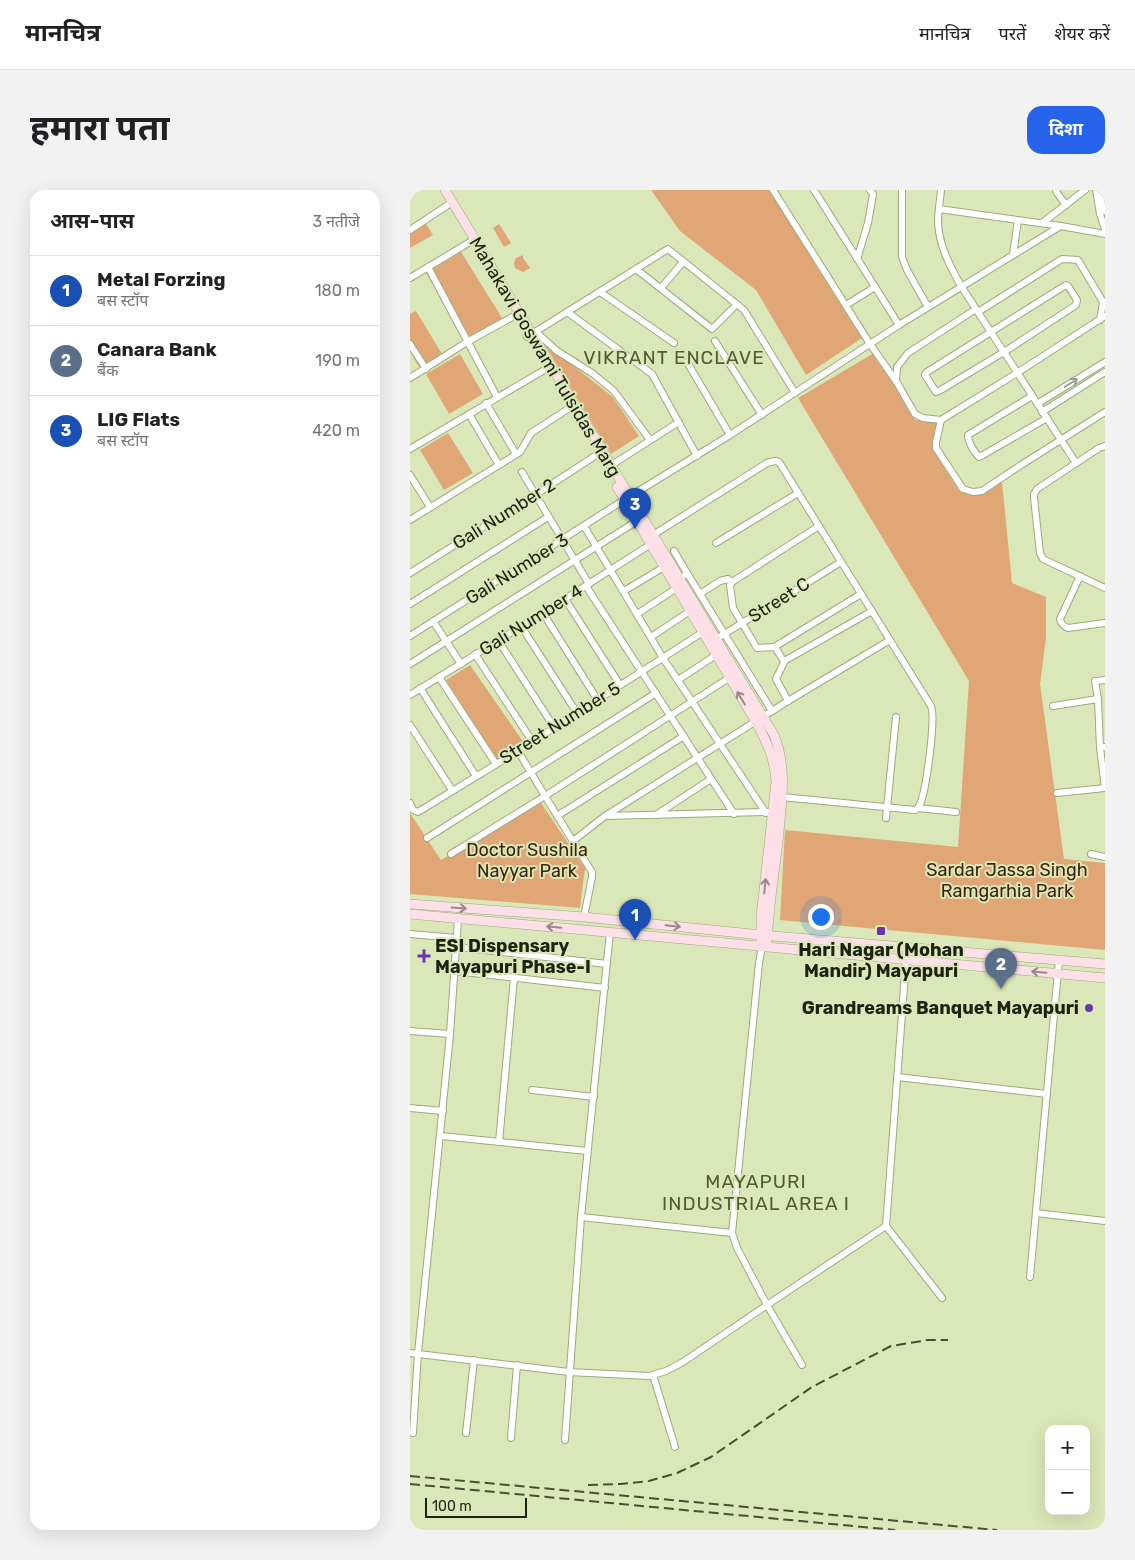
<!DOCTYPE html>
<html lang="hi">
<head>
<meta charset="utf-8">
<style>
  body { margin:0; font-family:Rubik,"Noto Sans Devanagari",sans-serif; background:#f2f2f2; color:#202124 }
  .controls { position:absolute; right:15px; bottom:15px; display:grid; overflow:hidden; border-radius:10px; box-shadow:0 5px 20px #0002 }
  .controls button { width:45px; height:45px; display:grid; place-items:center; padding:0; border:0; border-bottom:1px solid #e0e0e0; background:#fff; color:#202124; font:25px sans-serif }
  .scale { position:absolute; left:15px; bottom:12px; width:102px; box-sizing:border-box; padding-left:5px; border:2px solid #1e2311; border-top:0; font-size:14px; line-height:18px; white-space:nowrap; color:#1e2311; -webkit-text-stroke:4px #dae7b8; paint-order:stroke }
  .you { position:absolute; left:410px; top:726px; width:18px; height:18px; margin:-12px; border:4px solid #fff; border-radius:50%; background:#1a73e8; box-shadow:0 0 0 8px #1a73e833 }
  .badge { display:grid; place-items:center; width:32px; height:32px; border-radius:50%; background:#2563eb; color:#fff; font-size:16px; font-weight:700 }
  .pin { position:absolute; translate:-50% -41px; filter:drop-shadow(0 1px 2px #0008) }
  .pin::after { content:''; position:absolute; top:26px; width:18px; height:15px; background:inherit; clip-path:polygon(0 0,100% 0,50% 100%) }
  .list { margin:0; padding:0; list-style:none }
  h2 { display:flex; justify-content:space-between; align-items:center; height:65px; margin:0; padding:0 20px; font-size:21px }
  h2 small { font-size:16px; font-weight:400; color:#757577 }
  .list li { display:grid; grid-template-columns:32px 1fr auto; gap:15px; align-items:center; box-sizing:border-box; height:70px; padding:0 20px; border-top:1px solid #e0e0e0 }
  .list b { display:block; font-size:19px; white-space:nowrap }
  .list p { margin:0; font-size:16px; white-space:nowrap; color:#757577 }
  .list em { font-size:16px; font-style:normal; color:#757577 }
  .map { position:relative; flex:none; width:695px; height:1340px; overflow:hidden; border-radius:15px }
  header { display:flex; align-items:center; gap:30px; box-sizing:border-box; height:70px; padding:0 25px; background:#fff; border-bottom:1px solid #e0e0e0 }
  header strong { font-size:24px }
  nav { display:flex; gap:28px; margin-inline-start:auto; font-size:18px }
  .intro { display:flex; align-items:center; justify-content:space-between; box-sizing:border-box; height:120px; padding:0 30px }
  h1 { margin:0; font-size:35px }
  .button { padding:12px 22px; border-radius:15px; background:#2563eb; color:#fff; font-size:18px; font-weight:700 }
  main { display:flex; gap:30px; padding:0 30px }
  aside { flex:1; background:#fff; border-radius:15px; box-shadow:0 5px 20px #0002 }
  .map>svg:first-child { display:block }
</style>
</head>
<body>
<header>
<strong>मानचित्र</strong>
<nav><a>मानचित्र</a><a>परतें</a><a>शेयर करें</a></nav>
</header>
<div class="intro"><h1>हमारा पता</h1><a class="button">दिशा</a></div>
<main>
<aside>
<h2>आस-पास<small>3 नतीजे</small></h2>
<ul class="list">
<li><span class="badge" style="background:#1a4fb4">1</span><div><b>Metal Forzing</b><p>बस स्टॉप</p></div><em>180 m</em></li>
<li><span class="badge" style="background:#5c6f8a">2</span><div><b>Canara Bank</b><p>बैंक</p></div><em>190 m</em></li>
<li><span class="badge" style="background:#1a4fb4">3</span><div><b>LIG Flats</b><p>बस स्टॉप</p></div><em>420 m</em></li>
</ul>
</aside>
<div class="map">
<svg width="695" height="1340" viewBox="0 0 695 1340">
  <rect width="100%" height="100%" fill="#dae7b8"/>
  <!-- green -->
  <g fill="#e1a675">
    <path d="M241 0H359L452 148 396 185 346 100 270 41Z"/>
    <path d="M16 34 23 45 0 58V43Z"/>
    <path d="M89 34 101 53 94 57 83 38Z"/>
    <path d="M48 57 92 128 56 151 13 78Z"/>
    <path d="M113 65V68L120 78 113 82 105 78 104 73 106 68Z"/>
    <path d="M6 121 32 164 9 177 0 161V124Z"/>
    <path d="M133 152 203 207 229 246 201 264Z"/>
    <path d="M464 163 506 230 527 231 522 257 549 301 574 303 592 292 602 393 636 407V448L630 494 654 669 695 673V760L370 730 375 640 548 657 559 491 388 208Z"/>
    <path d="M50 164 73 204 39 224 16 184Z"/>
    <path d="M38 243 63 283 34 300 10 260Z"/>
    <path d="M60 475 114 553 87 570 36 490Z"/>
    <path d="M129 610 175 678 170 718 0 704V623L31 670Z"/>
  </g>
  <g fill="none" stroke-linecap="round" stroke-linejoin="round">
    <!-- street casing -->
    <g stroke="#9daa7d" stroke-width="8">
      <g id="street">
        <path d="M363 0 460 154 486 191 505 224 513 228 531 230"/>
        <path d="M404 0 489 135"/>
        <path d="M492 0V67L497 80 518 117"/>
        <path d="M531 0C530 11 528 22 528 32 529 56 540 76 551 96L666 273"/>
        <path d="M646 0 647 3 656 15"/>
        <path d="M686 0 690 24 695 39"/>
        <path d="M691 0 692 10 695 21"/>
        <path d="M529 19 651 36"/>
        <path d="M632 33 675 0"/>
        <path d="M0 40 38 15"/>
        <path d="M603 65 608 30"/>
        <path d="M447 69 458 33 463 4 460 0"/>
        <path d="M18 77 87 207"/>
        <path d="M226 79 302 139 327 114"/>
        <path d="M0 88 60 52"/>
        <path d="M656 95 658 96 667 110 666 115 594 162 529 201 526 202 515 185 517 182Z"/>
        <path d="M251 98 273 72"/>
        <path d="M190 102 264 153"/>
        <path d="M436 115 465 97"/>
        <path d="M157 122 242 184 287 266"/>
        <path d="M568 122 652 69 668 70 693 112 690 130"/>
        <path d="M695 126 607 183 531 230 526 252V258L553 299 563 302 572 301 611 275 695 222"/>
        <path d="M126 142 147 161 182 183 204 201 240 250"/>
        <path d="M117 147 258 59 334 120 385 203"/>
        <path d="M305 151 352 225"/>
        <path d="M0 154 16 179"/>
        <path d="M277 172 320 245"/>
        <path d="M0 188 57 152 104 126"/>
        <path d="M486 191 487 177 498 163 566 119"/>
        <path d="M622 206 558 245C558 252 564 262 569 267L573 265 637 228"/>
        <path d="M76 213 106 264"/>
        <path d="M627 214 695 172"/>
        <path d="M632 222 695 182"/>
        <path d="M59 224 89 275"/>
        <path d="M695 256 689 258 627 299 624 304V308L630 363 633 369 695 398"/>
        <path d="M0 259 136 179"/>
        <path d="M200 276 269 232"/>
        <path d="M112 282 179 394"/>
        <path d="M0 285 20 317"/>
        <path d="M0 330 110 262 121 243 164 215"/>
        <path d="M174 336 253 468 356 623"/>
        <path d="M243 345 357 273 365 271 369 272 521 516C526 529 516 601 510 614 509 618 508 618 505 620L372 607"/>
        <path d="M306 353 388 303"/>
        <path d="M264 361 277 383 275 385"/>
        <path d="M0 383 125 305 188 264"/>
        <path d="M277 383 362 521"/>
        <path d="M670 386 650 429C651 434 653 436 658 438L695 433"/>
        <path d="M176 396 324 624"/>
        <path d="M214 401 254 377"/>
        <path d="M290 404 310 391 318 389 322 392"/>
        <path d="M451 404 366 456 365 457 373 470H376L462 421"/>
        <path d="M155 409 210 495"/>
        <path d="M0 414 138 327"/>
        <path d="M133 423 187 509"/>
        <path d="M227 424 267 398"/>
        <path d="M23 431 51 474"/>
        <path d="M111 436 167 523"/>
        <path d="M0 446 214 310 320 245 489 135 644 40 651 36 695 44"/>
        <path d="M241 447 280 421"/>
        <path d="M88 450 144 537"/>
        <path d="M303 451 431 372"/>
        <path d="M365 457 347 458 323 418 320 395 322 392 409 336"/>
        <path d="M65 464 122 551"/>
        <path d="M375 470 366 489 378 511"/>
        <path d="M0 474 227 331"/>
        <path d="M29 487 86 574"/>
        <path d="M268 490 306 465"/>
        <path d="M695 490 685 491 688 509 690 558 695 557"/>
        <path d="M10 498 66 586"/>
        <path d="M0 505 133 423 241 354"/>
        <path d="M643 516 688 509"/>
        <path d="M0 535 42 600"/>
        <path d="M690 558 695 598"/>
        <path d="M108 561 135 606 319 488"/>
        <path d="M647 603 695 598"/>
        <path d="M0 613 3 620 8 622 108 561 293 442"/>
        <path d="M508 618 546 622"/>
        <path d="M246 625 301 589"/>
        <path d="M147 626 274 546"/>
        <path d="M195 626 378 511 480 450"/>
        <path d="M476 628 486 527"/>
        <path d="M17 648 246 503"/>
        <path d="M163 651 195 626 359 622"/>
        <path d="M41 664 135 606 182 682V687L174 727"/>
        <path d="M681 664 695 667"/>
        <path d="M0 744 47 748"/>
        <path d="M47 757 197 774"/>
        <path d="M497 757 476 1036 532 1108"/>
        <path d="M45 781 195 798"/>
        <path d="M0 841 40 844 48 729"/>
        <path d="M487 887 637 904"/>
        <path d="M122 900 184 907"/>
        <path d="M0 918 33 921"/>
        <path d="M31 946 177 961"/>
        <path d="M89 952 104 788"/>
        <path d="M626 1023 695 1031"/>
        <path d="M171 1027 322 1043"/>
        <path d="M620 1087 649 770"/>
        <path d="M0 1163 159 1182 239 1186 256 1181 273 1172 357 1115 327 1058 322 1043 349 773 352 756"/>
        <path d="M392 1175 357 1115 476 1036"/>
        <path d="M243 1185 265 1257"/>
        <path d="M3 1243 8 1163 40 844"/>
        <path d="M56 1243 64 1170"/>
        <path d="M101 1248 107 1175"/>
        <path d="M155 1250 171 1027 200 742"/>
      </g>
    </g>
    <!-- secondary casing -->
    <g stroke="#9daa7d" stroke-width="10">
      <g id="secondary">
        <path d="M35 0 364 545C377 576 372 609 369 642 365 680 358 719 357 756"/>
        <path d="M207 297 346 532C357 552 365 569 366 592L351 727V756"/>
        <path d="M0 714 174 727 351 745 695 774"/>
        <path d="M0 724 695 788"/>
      </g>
    </g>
    <!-- street -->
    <use href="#street" stroke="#fff" stroke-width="6"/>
    <!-- secondary -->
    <use href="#secondary" stroke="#fddfe8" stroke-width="9"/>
    <!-- rail -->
    <g stroke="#484f37" stroke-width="2" stroke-dasharray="10 5" stroke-linecap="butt">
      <path d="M0 1286 587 1340"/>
      <path d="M0 1294 485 1340"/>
      <path d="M178 1295 211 1294 239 1291 267 1283 301 1267 402 1197 481 1156 518 1150H538"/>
    </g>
  </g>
  <!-- one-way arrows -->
  <defs><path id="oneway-shaft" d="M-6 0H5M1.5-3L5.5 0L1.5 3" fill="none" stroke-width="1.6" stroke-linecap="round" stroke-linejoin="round" transform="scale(1.25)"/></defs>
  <use stroke="#9a9c94" href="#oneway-shaft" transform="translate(661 193) rotate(-32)"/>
  <g stroke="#998a87">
    <use href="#oneway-shaft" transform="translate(331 508) rotate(-121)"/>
    <use href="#oneway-shaft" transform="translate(355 696) rotate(-84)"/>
    <use href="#oneway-shaft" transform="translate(49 718) rotate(4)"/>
    <use href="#oneway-shaft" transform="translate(263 736) rotate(6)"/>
    <use href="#oneway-shaft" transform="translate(144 737) rotate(-175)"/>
    <use href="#oneway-shaft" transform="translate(629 782) rotate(-175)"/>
  </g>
  <!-- markers -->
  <g fill="#6b34aa" stroke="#dae7b8" stroke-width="2">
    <rect x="466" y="736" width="10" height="10" rx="2.5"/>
    <path d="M11.5 758.5h5v5h5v5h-5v5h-5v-5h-5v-5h5z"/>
    <circle cx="679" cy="818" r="5"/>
  </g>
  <g text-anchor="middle" stroke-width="4" stroke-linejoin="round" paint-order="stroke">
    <!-- street labels -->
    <g font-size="18" fill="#1e2311" stroke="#dae7b8">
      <text transform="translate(135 167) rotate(59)" y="6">Mahakavi Goswami Tulsidas Marg</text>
      <text transform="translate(94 324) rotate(-32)" y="6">Gali Number 2</text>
      <text transform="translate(107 379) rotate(-32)" y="6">Gali Number 3</text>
      <text transform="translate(369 410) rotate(-32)" y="6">Street C</text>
      <text transform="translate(121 430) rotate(-32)" y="6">Gali Number 4</text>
      <text transform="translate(150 533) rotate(-32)" y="6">Street Number 5</text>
    </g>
    <!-- park labels -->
    <g font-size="18" fill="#411f00" stroke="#dae7b8">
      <text x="117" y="666">Doctor Sushila<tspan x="117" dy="21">Nayyar Park</tspan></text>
      <text x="597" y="686">Sardar Jassa Singh<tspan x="597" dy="21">Ramgarhia Park</tspan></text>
    </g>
    <!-- poi labels -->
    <g font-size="18" font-weight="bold" fill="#1e2311" stroke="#dae7b8" text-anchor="start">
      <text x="25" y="762">ESI Dispensary<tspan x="25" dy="21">Mayapuri Phase-I</tspan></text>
      <text x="471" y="766" text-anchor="middle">Hari Nagar (Mohan<tspan x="471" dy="21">Mandir) Mayapuri</tspan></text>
      <text x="669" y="824" text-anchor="end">Grandreams Banquet Mayapuri</text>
    </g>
    <!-- neighbourhood labels -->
    <g font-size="19" letter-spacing="1" fill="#525c33" stroke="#dae7b8">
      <text x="264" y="174">VIKRANT ENCLAVE</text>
      <text x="346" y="998">MAYAPURI<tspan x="346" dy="22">INDUSTRIAL AREA I</tspan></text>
    </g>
  </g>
</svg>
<div class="controls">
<button>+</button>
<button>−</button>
</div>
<div class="scale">100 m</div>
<div class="you"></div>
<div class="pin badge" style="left:225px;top:750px;background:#1a4fb4">1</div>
<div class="pin badge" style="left:591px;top:799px;background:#5c6f8a">2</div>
<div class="pin badge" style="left:225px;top:339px;background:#1a4fb4">3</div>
</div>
</main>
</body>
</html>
